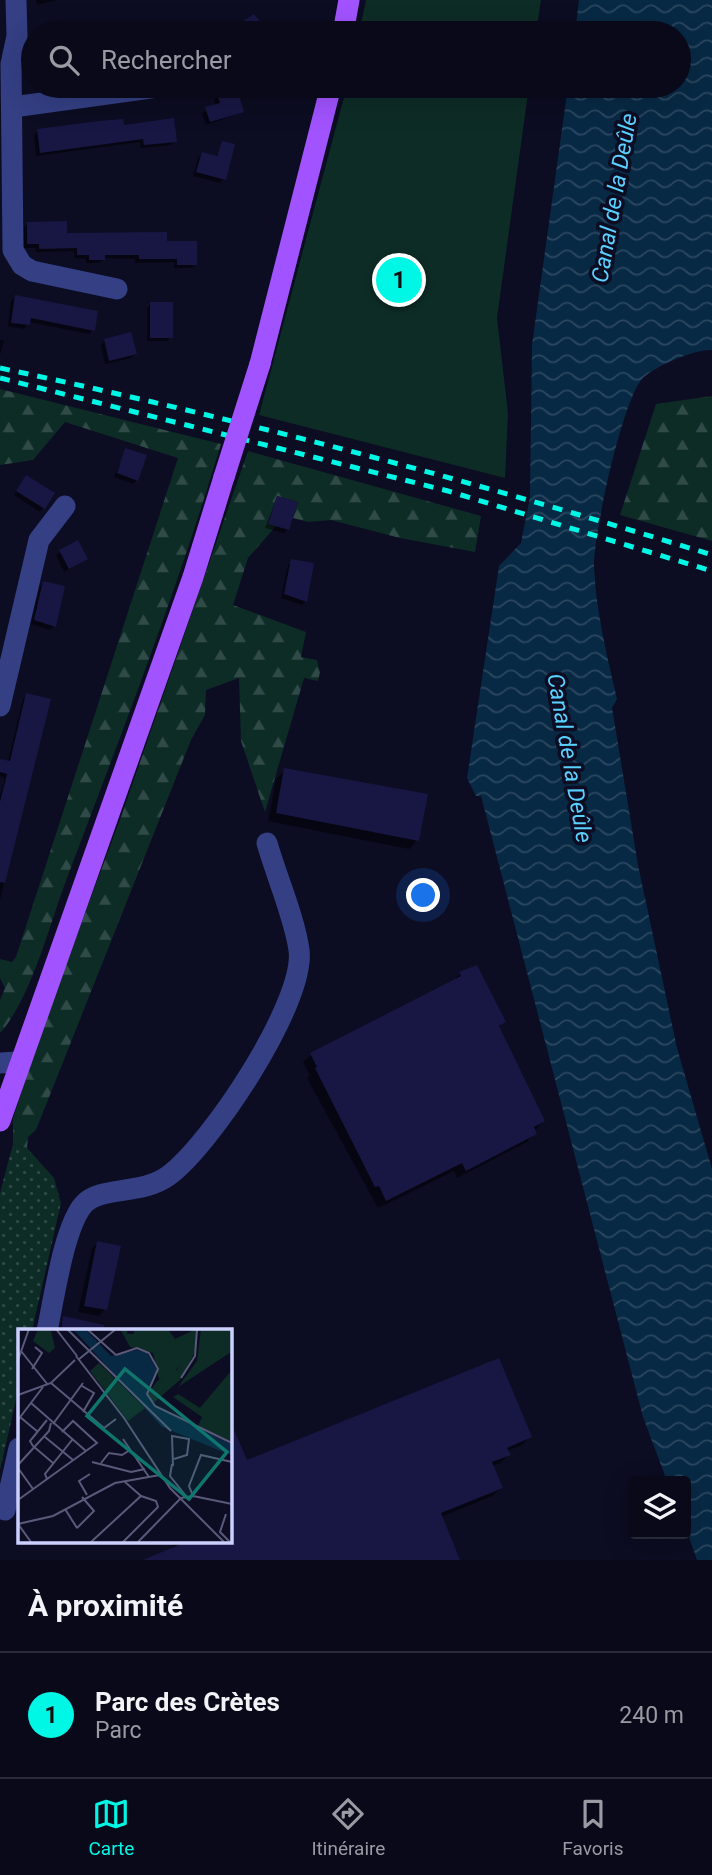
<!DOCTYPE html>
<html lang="fr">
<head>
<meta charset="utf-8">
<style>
  body { margin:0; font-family:Roboto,sans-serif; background:#171727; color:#f1f3f6 }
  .controls { position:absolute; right:21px; bottom:21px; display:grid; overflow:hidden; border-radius:7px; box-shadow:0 7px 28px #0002 }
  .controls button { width:63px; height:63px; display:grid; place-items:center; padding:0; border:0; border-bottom:2px solid #292a39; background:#09091a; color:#f1f3f6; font:35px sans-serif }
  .you { position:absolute; left:424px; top:896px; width:24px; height:24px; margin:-18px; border:5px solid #fff; border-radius:50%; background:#1a73e8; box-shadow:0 0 0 10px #1a73e833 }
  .badge { display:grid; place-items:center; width:46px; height:46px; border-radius:50%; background:#00f7e5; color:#111; font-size:23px; font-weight:700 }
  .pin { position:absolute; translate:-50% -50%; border:4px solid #fff; box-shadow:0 2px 7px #0006 }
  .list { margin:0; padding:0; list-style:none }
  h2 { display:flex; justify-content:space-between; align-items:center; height:91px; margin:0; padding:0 28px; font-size:30px }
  h2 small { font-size:23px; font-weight:400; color:#999aa2 }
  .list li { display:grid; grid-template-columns:46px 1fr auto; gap:21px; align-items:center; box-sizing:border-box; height:126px; padding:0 28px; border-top:2px solid #292a39 }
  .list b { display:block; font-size:26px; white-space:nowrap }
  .list p { margin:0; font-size:23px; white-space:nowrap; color:#999aa2 }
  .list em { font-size:23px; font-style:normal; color:#999aa2 }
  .icon { flex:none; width:38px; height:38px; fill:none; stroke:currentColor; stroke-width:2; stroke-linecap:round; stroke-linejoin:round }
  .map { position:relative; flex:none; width:712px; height:1560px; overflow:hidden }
  .search { position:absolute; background:#09091a; box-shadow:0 7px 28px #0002; left:21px; right:21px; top:21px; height:77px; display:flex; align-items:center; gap:18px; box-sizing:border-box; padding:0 24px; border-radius:38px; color:#999aa2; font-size:26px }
  .sheet { height:217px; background:#09091a }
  nav { display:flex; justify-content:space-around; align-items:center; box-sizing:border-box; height:98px; border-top:2px solid #292a39; background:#09091a; font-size:19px; color:#999aa2 }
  nav a { display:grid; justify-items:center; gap:4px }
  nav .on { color:#00f7e5 }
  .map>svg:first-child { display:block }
</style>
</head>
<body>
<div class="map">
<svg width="712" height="1560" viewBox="0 0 712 1560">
  <defs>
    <pattern id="grass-dots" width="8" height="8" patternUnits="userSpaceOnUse" patternTransform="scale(1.75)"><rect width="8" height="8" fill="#0e2c26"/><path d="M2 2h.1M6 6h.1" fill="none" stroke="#304a47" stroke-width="1.8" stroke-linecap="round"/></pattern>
    <pattern id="forest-firs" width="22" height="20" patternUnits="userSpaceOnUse" patternTransform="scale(1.75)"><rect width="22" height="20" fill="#0e2c26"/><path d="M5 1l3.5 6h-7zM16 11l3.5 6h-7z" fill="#304a47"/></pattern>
    <pattern id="water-waves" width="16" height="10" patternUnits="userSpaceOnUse" patternTransform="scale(1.75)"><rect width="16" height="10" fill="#082944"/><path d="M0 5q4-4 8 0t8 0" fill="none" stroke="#2b4760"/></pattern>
  </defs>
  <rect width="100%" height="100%" fill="#0c0c22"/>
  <!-- grass -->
  <path fill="url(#grass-dots)" d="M13 1144 27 1148 54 1178 61 1203 32 1331H19V1387L0 1470V1193Z"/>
  <!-- forest -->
  <g fill="url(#forest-firs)">
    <path d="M0 389 221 444C177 591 121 735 67 878 50 923 31 999 0 1033V1000L5 988 0 978V959L12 962 16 957 178 458 65 422 33 460 0 465Z"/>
    <path d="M712 396V541L620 515 656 404Z"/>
    <path d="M248 451 481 516 475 552 400 538 331 520 308 522 293 518 298 502 277 496 268 523 276 526 248 558 233 605 306 632 301 657 317 660 320 672 318 681 304 678 265 812 241 741 239 678 206 690 205 715 191 740 36 1130 28 1137 27 1148 13 1144V1119L39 1036 121 817Z"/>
  </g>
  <!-- green -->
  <g fill="#0e2c26">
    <path d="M366 0H541L536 33H359Z"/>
    <path d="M347 86H529L497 318 508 413 505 478 259 415Z"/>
  </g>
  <!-- water -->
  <path fill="url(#water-waves)" d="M579 0H712V350C695 349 658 365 644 377 623 395 593 537 594 567 596 611 607 656 617 699L612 708 638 865 677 1048 712 1169V1560H697L686 1529V1481H667L643 1417 481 796H476L467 778 499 566 521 543 530 497 532 345 568 86H679V33H575Z"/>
  <!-- shadow -->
  <g fill="#0007">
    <path d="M36 0H58L37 5Z"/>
    <path d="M217 24 218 33H179L183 29Z"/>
    <path d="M229 86H234L242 112 206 125 202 113 216 106 212 93Z"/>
    <path d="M122 127 175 141 171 145 141 148 140 142 36 156 34 135 38 131Z"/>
    <path d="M222 143 224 179 220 183 193 176 198 158 202 154 215 158Z"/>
    <path d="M28 223 65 234 165 243 196 264 192 268H174V262L135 263V259L104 258 99 263H86V259L74 258V251L36 252V248H24V227Z"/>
    <path d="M15 297 93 330 89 334 29 322 24 329 8 326 11 301Z"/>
    <path d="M151 304 171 337 167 341H147V308Z"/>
    <path d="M0 340 4 341 0 355Z"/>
    <path d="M105 341 135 354 131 358 105 364 101 345Z"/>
    <path d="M126 450 137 480 133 484 114 477Z"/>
    <path d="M22 481 52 494 40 512 14 495Z"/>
    <path d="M277 498 288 529 284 533 265 528Z"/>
    <path d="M77 542 86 559 64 572 56 555Z"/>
    <path d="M292 561 306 601 302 605 281 598 288 565Z"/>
    <path d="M43 583 54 626 50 630 31 624 40 587Z"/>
    <path d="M27 695 49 700 0 900V796L5 778 0 776V760L8 762 23 699Z"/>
    <path d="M285 770 417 840 409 849 268 821 276 779Z"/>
    <path d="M460 974 504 1022 498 1028 543 1120 527 1142 457 1178 454 1171 378 1208 307 1078 310 1075 303 1062 312 1054 452 982Z"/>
    <path d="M98 1242 105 1309 99 1316 78 1312 92 1249Z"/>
    <path d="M64 1318 79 1331H58Z"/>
    <path d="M530 1436 522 1445 507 1451 509 1455 500 1463 492 1466 501 1488 492 1496 441 1517 174 1549 171 1541H229L247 1463Z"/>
  </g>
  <!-- building -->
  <g fill="#181744">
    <path d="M254 14 261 23 263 33H226Z"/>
    <path d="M222 86H236L244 112 210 122 205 107 220 103 215 88Z"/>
    <path d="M174 118 177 142 144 145 143 139 40 153 37 129 99 121 123 119 124 125Z"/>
    <path d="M222 141 235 144 226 180 196 172 202 152 217 156Z"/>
    <path d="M67 221V233L167 232V241H197V265H177V259H139V255H105V260H89V255H77V248L39 249V244H27V222Z"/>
    <path d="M15 295 98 311 95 331 31 318 30 325 11 323Z"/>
    <rect x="150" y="302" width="23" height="36"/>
    <path d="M131 332 137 354 109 361 104 339Z"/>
    <path d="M125 448 147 455 138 481 117 473Z"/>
    <path d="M26 475 55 493 45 509 16 491Z"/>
    <path d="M277 496 298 502 289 530 268 524Z"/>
    <path d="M78 540 88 559 69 569 59 550Z"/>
    <path d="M291 559 314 563 307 602 284 594Z"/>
    <path d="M43 581 65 586 56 627 34 620Z"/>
    <path d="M26 693 51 699 5 883 0 882V802L7 774 0 772V759L10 761Z"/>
    <path d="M284 768 428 794 419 841 276 813Z"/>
    <path d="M477 965 506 1022 499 1026 545 1121 534 1127 537 1134 466 1171 462 1163 386 1201 379 1186 375 1187 315 1068 317 1067 310 1053 461 976 459 972Z"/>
    <path d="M97 1241 121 1246 107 1310 84 1306Z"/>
    <path d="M63 1316 104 1325V1331H61Z"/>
    <path d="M499 1358 532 1437 507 1448 511 1455 492 1462 503 1488 441 1513 460 1560H143L188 1541H229V1418L247 1460Z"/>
  </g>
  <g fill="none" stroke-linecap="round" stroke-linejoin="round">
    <!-- minor -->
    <g stroke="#343f84" stroke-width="21">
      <path d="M16 0 17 36 11 64 13 250 22 265 32 271 117 289"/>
      <path d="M13 107 165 86"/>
      <path d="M0 706 39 540 65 506"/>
      <path d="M0 1063 18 1062"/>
      <path d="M47 1331C54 1299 64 1226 84 1204 101 1186 142 1195 168 1176 210 1146 306 1002 299 950 295 919 276 875 267 843"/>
      <path d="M0 1508 5 1510 19 1448"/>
    </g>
    <!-- major -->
    <g stroke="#a153ff" stroke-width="21">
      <path d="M343 33 349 0"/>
      <path d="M260 364 331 86"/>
      <path d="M0 1121 193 577 224 477"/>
    </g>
    <!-- rail -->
    <g stroke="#00f7e5" stroke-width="5" stroke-dasharray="10 9" stroke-linecap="butt">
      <path d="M0 368C241 419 477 482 712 555"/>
      <path d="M0 378 448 491 712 571"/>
    </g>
    <!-- major-bridge -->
    <path stroke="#a153ff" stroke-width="21" d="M224 477 260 364"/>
  </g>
  <g text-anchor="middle" stroke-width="7" stroke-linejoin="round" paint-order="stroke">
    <!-- water labels -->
    <g font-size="23" font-style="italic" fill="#5ad0ff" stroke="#0c0c22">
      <text transform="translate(614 198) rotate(-80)" y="8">Canal de la Deûle</text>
      <text transform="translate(570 758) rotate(80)" y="8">Canal de la Deûle</text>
    </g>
  </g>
  <!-- overview -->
  <g transform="translate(18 1329)">
    <rect width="214" height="214" fill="#0c0c22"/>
    <path d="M102 0H110L109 5H116V0H150L157 10 178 0 177 19 151 49 141 50 135 24 112 18ZM183 0H213V23L160 58 179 32Z" fill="#0e2c26"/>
    <path d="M173 18 177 19 176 25 162 51 135 74 130 65 139 52 159 41ZM213 42V112L180 97 184 88 155 68 160 65 182 79Z" fill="#0e2c26"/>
    <path d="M20 0 33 2 37 19 31 24 15 12ZM81 34 127 79 110 92 72 42Z" fill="#0e2c26"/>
    <path d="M55 0H67L93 27 119 21 129 24 139 41 128 65 136 77 213 115V126L144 98Z" fill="#082944"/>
    <path fill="none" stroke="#595a7a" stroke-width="2" d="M38 0 59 27M49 0 153 102M69 0 98 26M3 22 30 56M98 26 119 19 131 24 140 40 129 65 137 77 214 114M58 27 106 89 152 159 206 213M0 31 11 0M60 31 98 0M14 40 24 24 17 18M163 49 177 27 179 0M33 54 86 99 98 90M64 57 76 64 65 83M0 66 33 54 57 31M13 74 68 122M2 88 20 103M0 91 25 58M35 95 65 54M27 108 55 131M105 110 131 148M15 117 12 112 29 91M15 117 35 134M74 133 113 143 127 140M83 134 91 124 104 126 112 121M154 135 152 147 168 167M0 136 31 102 33 94M155 137 154 107 171 110 169 126 156 130M0 139 15 160M29 150 27 145 54 111M107 153 123 167M69 166 61 152 72 145M175 167 214 175M0 171 79 114 55 92 44 103M47 180 59 199M208 185 202 203 212 213M59 199 76 182 64 168M13 213 0 195 35 187 97 154 142 146M73 213 123 167 138 172 140 178 105 213M120 213 163 169 175 167 171 157 183 126 214 133"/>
    <path fill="#0f766e" fill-opacity="0.15" stroke="#0f766e" stroke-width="3.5" d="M107 40 209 123 171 170 69 87Z"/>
    <rect width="214" height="214" fill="none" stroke="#ccd0ff" stroke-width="3.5"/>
  </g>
</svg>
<div class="controls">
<button><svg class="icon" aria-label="layers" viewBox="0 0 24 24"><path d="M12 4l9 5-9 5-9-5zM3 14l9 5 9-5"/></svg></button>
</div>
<div class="you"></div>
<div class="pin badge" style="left:399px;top:280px">1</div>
<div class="search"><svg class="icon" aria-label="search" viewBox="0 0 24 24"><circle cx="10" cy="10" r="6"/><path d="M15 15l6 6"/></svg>Rechercher</div>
</div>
<section class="sheet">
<h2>À proximité<small></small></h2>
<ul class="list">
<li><span class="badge">1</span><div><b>Parc des Crètes</b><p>Parc</p></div><em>240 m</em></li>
</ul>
</section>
<nav>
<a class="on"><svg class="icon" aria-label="map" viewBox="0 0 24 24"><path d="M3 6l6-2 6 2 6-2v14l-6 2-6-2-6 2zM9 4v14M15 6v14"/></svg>Carte</a>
<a><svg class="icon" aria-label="directions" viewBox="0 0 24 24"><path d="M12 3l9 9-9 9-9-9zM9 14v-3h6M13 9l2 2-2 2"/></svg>Itinéraire</a>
<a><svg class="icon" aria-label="saved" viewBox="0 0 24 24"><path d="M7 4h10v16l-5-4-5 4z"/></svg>Favoris</a>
</nav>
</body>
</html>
